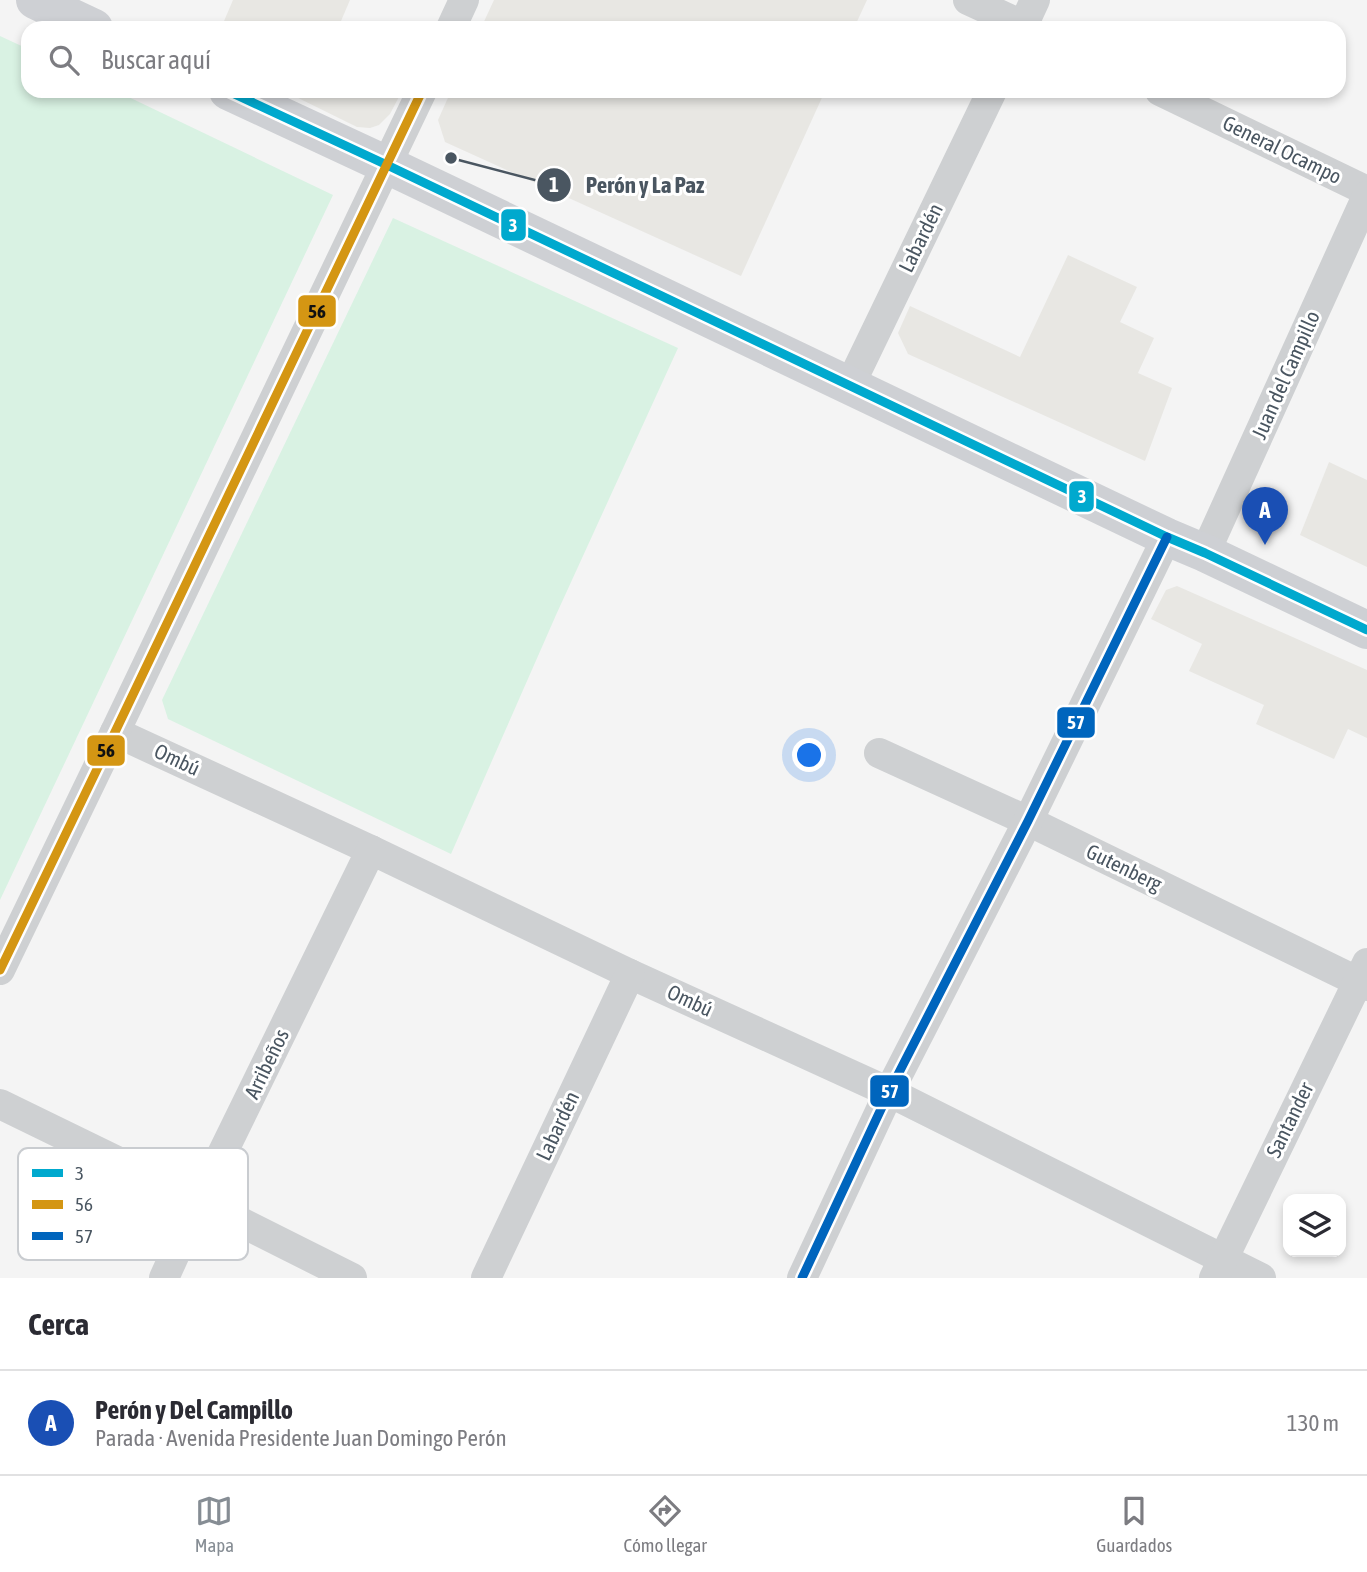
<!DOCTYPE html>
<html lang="es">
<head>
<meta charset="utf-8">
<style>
  body { margin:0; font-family:"Asap Condensed",sans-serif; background:#f2f2f3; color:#2b2b33 }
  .controls { position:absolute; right:21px; bottom:21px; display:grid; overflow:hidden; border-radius:14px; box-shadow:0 4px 10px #0003 }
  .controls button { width:63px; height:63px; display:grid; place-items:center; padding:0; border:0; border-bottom:2px solid #e1e1e2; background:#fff; color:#2b2b33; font:35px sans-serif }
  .you { position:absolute; left:810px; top:756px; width:24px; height:24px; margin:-18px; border:5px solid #fff; border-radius:50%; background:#1a73e8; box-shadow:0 0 0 10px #1a73e833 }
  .badge { display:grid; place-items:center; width:46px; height:46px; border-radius:50%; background:#868d94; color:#fff; font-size:23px; font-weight:700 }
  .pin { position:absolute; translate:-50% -58px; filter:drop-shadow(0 2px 4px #0008) }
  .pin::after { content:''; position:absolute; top:37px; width:24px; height:21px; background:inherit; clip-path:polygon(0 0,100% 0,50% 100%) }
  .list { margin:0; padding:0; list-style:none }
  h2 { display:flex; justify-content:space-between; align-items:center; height:91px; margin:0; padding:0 28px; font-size:30px }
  h2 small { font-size:23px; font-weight:400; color:#7c7c81 }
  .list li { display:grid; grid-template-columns:46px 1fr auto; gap:21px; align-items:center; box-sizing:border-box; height:105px; padding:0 28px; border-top:2px solid #e1e1e2 }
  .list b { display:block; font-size:26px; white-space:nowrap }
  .list p { margin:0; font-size:23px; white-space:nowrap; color:#7c7c81 }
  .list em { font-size:23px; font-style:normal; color:#7c7c81 }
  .icon { flex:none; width:38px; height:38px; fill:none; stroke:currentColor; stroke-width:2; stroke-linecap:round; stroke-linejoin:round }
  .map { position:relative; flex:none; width:1367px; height:1278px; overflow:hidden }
  .search { position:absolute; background:#fff; box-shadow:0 4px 10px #0003; left:21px; right:21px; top:21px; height:77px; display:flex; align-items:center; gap:18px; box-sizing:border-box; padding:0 24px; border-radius:21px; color:#7c7c81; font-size:26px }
  .sheet { height:196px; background:#fff }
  nav { display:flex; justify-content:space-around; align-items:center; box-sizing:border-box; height:98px; border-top:2px solid #e1e1e2; background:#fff; font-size:19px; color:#7c7c81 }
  nav a { display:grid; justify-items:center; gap:4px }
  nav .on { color:#868d94 }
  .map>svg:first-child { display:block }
</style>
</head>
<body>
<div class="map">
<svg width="1367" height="1278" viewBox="0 0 1367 1278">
  <rect width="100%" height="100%" fill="#f4f4f4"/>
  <!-- commercial -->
  <g fill="#e8e7e3">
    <path d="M233 0H350L338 28H221Z"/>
    <path d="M494 0H867L854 28H481Z"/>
    <path d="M284 91H402L390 114 379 125 370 128 357 127Z"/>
    <path d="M451 91H825L741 276 445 142 438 120Z"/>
    <path d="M1068 255 1137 287 1120 322 1154 338 1138 373 1172 388 1145 461 908 354 898 333 910 306 1020 357Z"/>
    <path d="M1329 462 1367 480V567L1300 535Z"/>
    <path d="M1177 586 1367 670V738L1348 729 1334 759 1256 724 1264 705 1189 671 1202 644 1151 619 1166 590Z"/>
  </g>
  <!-- green -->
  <g fill="#d9f2e3">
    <path d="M0 36 28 49V91H116L333 195 0 900Z"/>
    <path d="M393 218 678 348 556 615 451 854 168 719 162 700Z"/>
  </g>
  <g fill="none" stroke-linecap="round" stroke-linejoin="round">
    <!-- minor -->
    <g stroke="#ced0d2" stroke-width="30">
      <path d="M968 0 1029 28"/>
      <path d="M451 28 464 0"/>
      <path d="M1022 28 1035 0"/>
      <path d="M1160 91 1367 191"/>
      <path d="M850 385 992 91"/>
      <path d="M1205 553 1367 196"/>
      <path d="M115 732 371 850 630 974 889 1092 1261 1278"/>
      <path d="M879 753 1028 821 1367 986"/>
      <path d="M0 970 115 732 422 91"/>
      <path d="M0 1104 199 1201 352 1278"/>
      <path d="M164 1278 199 1201 371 850"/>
      <path d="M486 1278 630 974"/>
      <path d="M802 1278 889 1092 1028 821 1167 537"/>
      <path d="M1214 1278 1367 963"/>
    </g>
    <!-- secondary -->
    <g stroke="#ced0d4" stroke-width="38">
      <path d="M35 0 94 28"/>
      <path d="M228 91 387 165 1167 537 1205 553 1367 630"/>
    </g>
    <!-- bus-1 casing -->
    <g stroke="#fff" stroke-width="14">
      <path id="bus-1" d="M228 91 387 165 1167 537 1205 553 1367 630"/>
    </g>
    <!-- bus-2 casing -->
    <g stroke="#fff" stroke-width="14">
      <path id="bus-2" d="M0 970 115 732 422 91"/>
    </g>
    <!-- bus-3 casing -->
    <g stroke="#fff" stroke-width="14">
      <path id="bus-3" d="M802 1278 889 1092 1028 821 1167 537"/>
    </g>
    <!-- bus-1 -->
    <use href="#bus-1" stroke="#00a9ce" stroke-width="9"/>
    <!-- bus-2 -->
    <use href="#bus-2" stroke="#d49613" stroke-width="9"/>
    <!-- bus-3 -->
    <use href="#bus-3" stroke="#0065bd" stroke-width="9"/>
  </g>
  <g text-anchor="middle" stroke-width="6" stroke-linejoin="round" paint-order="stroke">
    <!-- street labels -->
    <g font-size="21" fill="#4a5661" stroke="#fff">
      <text transform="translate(1282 150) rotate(26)" y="7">General Ocampo</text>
      <text transform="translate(921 238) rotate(-64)" y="7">Labardén</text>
      <text transform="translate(1286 375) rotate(-66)" y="7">Juan del Campillo</text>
      <text transform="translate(177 760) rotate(25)" y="7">Ombú</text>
      <text transform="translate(1124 868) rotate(26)" y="7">Gutenberg</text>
      <text transform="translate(690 1001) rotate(25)" y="7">Ombú</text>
      <text transform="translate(267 1064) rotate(-64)" y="7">Arribeños</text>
      <text transform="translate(1290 1120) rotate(-64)" y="7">Santander</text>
      <text transform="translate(558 1126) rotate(-65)" y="7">Labardén</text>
    </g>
  </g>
  <!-- legend -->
  <rect x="18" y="1148" width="230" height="112" rx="10" fill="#fff" stroke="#c9ccd0" stroke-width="2"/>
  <rect x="32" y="1169" width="31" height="8" fill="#00a9ce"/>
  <rect x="32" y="1200" width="31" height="9" fill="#d49613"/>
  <rect x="32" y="1232" width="31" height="8" fill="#0065bd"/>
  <g font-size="19" fill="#4a5661">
    <text x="75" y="1180">3</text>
    <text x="75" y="1211">56</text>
    <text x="75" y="1243">57</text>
  </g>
  <!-- callouts -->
  <path fill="none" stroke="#4a5661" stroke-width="2.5" d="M451 158L554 185"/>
  <g fill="#4a5661" stroke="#fff" stroke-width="2.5">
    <circle cx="451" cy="158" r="7"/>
    <circle cx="554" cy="185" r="18"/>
  </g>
  <g font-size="21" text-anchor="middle" font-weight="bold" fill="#fff">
    <text x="554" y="192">1</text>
  </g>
  <g font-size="23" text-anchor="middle" font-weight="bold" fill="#4a5661" stroke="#fff" stroke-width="6" stroke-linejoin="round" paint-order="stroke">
    <text x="645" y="193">Perón y La Paz</text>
  </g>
  <g stroke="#fff" stroke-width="2.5">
    <rect x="500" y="208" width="27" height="34" rx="7" fill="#00a9ce"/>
    <rect x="297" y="294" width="40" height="34" rx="7" fill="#d49613"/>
    <rect x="1068" y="480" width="27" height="33" rx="7" fill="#00a9ce"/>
    <rect x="1056" y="706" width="40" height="33" rx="7" fill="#0065bd"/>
    <rect x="86" y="734" width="40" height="33" rx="7" fill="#d49613"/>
    <rect x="869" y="1074" width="41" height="34" rx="7" fill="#0065bd"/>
  </g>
  <g font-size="19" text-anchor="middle" font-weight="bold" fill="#fff">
    <text x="513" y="232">3</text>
    <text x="1082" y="503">3</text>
    <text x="1076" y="729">57</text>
    <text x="890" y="1098">57</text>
  </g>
  <g font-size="19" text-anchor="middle" font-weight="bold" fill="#111">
    <text x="317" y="318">56</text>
    <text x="106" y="757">56</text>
  </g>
</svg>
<div class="controls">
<button><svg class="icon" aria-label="layers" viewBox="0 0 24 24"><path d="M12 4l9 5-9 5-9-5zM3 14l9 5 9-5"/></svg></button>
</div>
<div class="you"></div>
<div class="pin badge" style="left:1265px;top:545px;background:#1a4fb4">A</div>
<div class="search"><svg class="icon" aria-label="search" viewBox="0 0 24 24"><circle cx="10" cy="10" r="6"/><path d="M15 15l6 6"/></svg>Buscar aquí</div>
</div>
<section class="sheet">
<h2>Cerca<small></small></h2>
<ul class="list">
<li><span class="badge" style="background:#1a4fb4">A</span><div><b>Perón y Del Campillo</b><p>Parada · Avenida Presidente Juan Domingo Perón</p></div><em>130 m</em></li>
</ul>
</section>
<nav>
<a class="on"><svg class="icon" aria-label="map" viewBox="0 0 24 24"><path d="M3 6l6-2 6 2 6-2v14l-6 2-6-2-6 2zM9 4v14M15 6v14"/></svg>Mapa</a>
<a><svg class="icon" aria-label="directions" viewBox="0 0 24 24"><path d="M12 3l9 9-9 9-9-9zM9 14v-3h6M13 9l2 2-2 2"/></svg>Cómo llegar</a>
<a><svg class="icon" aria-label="saved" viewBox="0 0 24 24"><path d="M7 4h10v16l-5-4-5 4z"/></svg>Guardados</a>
</nav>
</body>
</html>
